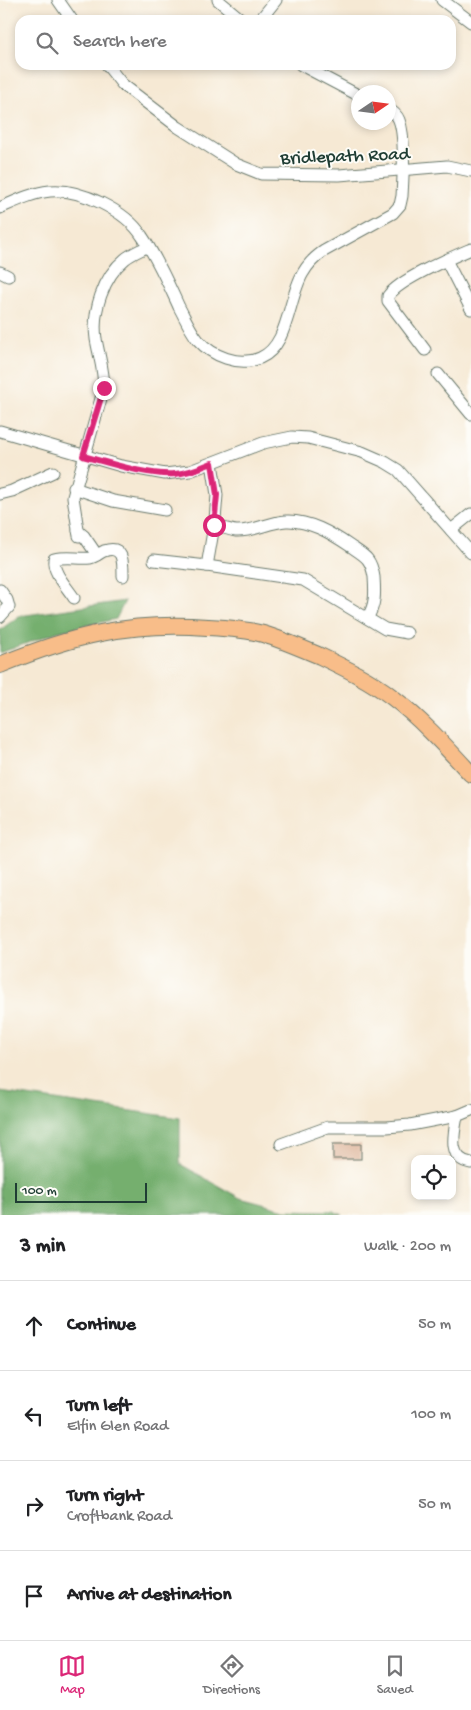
<!DOCTYPE html>
<html lang="en">
<head>
<meta charset="utf-8">
<style>
  body { margin:0; font-family:"Gochi Hand",sans-serif; background:#f2f2f2; color:#202124 }
  .controls { position:absolute; right:15px; bottom:15px; display:grid; overflow:hidden; border-radius:10px; box-shadow:0 2px 8px #0003 }
  .controls button { width:45px; height:45px; display:grid; place-items:center; padding:0; border:0; border-bottom:1px solid #e0e0e0; background:#fff; color:#202124; font:25px sans-serif }
  .compass { position:absolute; left:351px; top:85px; width:45px; height:45px; border-radius:50%; background:#fff; box-shadow:0 2px 8px #0003; rotate:77deg }
  .scale { position:absolute; left:15px; bottom:12px; width:132px; box-sizing:border-box; padding-left:5px; border:2px solid #1f3d34; border-top:0; font-size:14px; line-height:18px; white-space:nowrap; color:#1f3d34; -webkit-text-stroke:4px #fdfcf7; paint-order:stroke }
  .stop { position:absolute; width:15px; height:15px; margin:-11px; border:4px solid #db2777; border-radius:50%; background:#fff }
  .stop.end { background:#db2777; border-color:#fff; box-shadow:0 1px 5px #0008 }
  .list { margin:0; padding:0; list-style:none }
  h2 { display:flex; justify-content:space-between; align-items:center; height:65px; margin:0; padding:0 20px; font-size:21px }
  h2 small { font-size:16px; font-weight:400; color:#757577 }
  .list li { display:grid; grid-template-columns:32px 1fr auto; gap:15px; align-items:center; box-sizing:border-box; height:90px; padding:0 20px; border-top:1px solid #e0e0e0 }
  .list b { display:block; font-size:19px; white-space:nowrap }
  .list p { margin:0; font-size:16px; white-space:nowrap; color:#757577 }
  .list em { font-size:16px; font-style:normal; color:#757577 }
  .icon { flex:none; width:28px; height:28px; fill:none; stroke:currentColor; stroke-width:2; stroke-linecap:round; stroke-linejoin:round }
  .map { position:relative; flex:none; width:471px; height:1215px; overflow:hidden }
  .search { position:absolute; background:#fff; box-shadow:0 2px 8px #0003; left:15px; right:15px; top:15px; height:55px; display:flex; align-items:center; gap:12px; box-sizing:border-box; padding:0 18px; border-radius:15px; color:#757577; font-size:19px }
  .sheet { height:425px; background:#fff }
  nav { display:flex; justify-content:space-around; align-items:center; box-sizing:border-box; height:70px; border-top:1px solid #e0e0e0; background:#fff; font-size:14px; color:#757577 }
  nav a { display:grid; justify-items:center; gap:2px }
  nav .on { color:#db2777 }
  .map>svg:first-child { display:block }
</style>
</head>
<body>
<div class="map">
<svg width="471" height="1215" viewBox="0 0 471 1215">
  <rect width="100%" height="100%" fill="#fdfcf7"/>
  <filter id="ink" filterUnits="userSpaceOnUse"><feTurbulence type="fractalNoise" baseFrequency=".02" numOctaves="2"/><feDisplacementMap in="SourceGraphic" scale="10" xChannelSelector="R" yChannelSelector="G"/><feConvolveMatrix kernelMatrix="1 2 1 2 8 2 1 2 1" color-interpolation-filters="sRGB"/></filter>
  <filter id="wash" filterUnits="userSpaceOnUse"><feTurbulence type="fractalNoise" baseFrequency=".0096" numOctaves="4" result="noise"/><feDisplacementMap in="SourceGraphic" scale="20" xChannelSelector="R" yChannelSelector="G"/><feGaussianBlur stdDeviation="1.12" result="paint"/><feColorMatrix in="noise" values="0 0 0 0 0 0 0 0 0 0 0 0 0 0 0 0 0 1.4 0 .05"/><feComposite in="paint" operator="in"/></filter>
  <g filter="url(#wash)">
    <rect width="100%" height="100%" fill="#f6e9d4"/>
    <!-- forest -->
    <g fill="#75af6e" stroke="#4a7651">
      <path d="M125 601 116 619 57 632 0 653V630L19 616Z"/>
      <path d="M0 1092 180 1118V1164L240 1198 285 1210 333 1211 343 1215H0Z"/>
    </g>
    <g id="blocks">
      <!-- building -->
      <rect fill="#d9ab8e" x="333" y="1144" width="28" height="15"/>
    </g>
  </g>
  <g filter="url(#ink)">
    <use href="#blocks" fill-opacity="0" stroke="#6a796c" stroke-width="1"/>
    <g fill="none" stroke-linecap="round" stroke-linejoin="round">
      <!-- minor casing -->
      <g stroke="#6a796c" stroke-width="13">
        <g id="minor">
          <path d="M58 0 72 20"/>
          <path d="M218 0 242 20"/>
          <path d="M442 0 471 22"/>
          <path d="M260 20 276 0"/>
          <path d="M107 65 122 84 178 127 236 164 261 174 339 175 447 166 471 171"/>
          <path d="M301 65 358 95"/>
          <path d="M0 208C16 201 32 193 50 191 80 188 126 211 142 236 157 258 168 283 179 307 185 318 190 330 198 340 212 356 239 367 260 358 289 346 288 298 303 273 308 264 315 257 324 251L393 213 400 205 402 196C403 177 406 138 399 120 397 115 394 112 388 109"/>
          <path d="M446 260 471 309"/>
          <path d="M0 272 8 276"/>
          <path d="M425 350 388 301V296C400 279 450 258 471 249"/>
          <path d="M438 374 471 414"/>
          <path d="M0 431 121 466 165 474 190 471 263 443 292 437 308 438 362 452 385 462 398 470 471 553"/>
          <path d="M74 488 113 501 165 510"/>
          <path d="M0 494 12 491 53 472"/>
          <path d="M214 525C221 527 229 530 236 531 253 532 269 522 286 521 309 520 331 533 350 546 365 556 371 558 374 577 375 592 376 605 367 618"/>
          <path d="M451 530 471 514"/>
          <path d="M78 531 84 536 97 555"/>
          <path d="M79 536 73 497 104 388C104 371 99 356 96 339 92 312 103 277 125 259 131 254 141 250 148 246"/>
          <path d="M154 560 207 566 303 580 385 629 407 633"/>
          <path d="M207 566 215 520 217 495 212 463"/>
          <path d="M0 590 7 600 9 607 0 617"/>
          <path d="M74 598C67 587 52 572 54 559 66 556 78 559 90 558 96 557 99 553 104 551 124 544 123 563 123 576"/>
          <path d="M471 1110 457 1116C454 1133 447 1159 471 1163"/>
          <path d="M281 1144 328 1127H387L410 1125 457 1116"/>
        </g>
      </g>
      <!-- highway casing -->
      <g stroke="#6a796c" stroke-width="18">
        <path id="highway" d="M0 665C71 636 130 621 207 627 225 628 245 629 263 634 283 640 301 648 320 656 345 668 370 680 392 697 421 719 447 748 471 774"/>
      </g>
      <!-- minor -->
      <use href="#minor" stroke="#fff" stroke-width="11"/>
      <!-- highway -->
      <use href="#highway" stroke="#f8bd89" stroke-width="16"/>
    </g>
  </g>
  <g fill="none" stroke-linecap="round" stroke-linejoin="round" filter="url(#ink)">
    <!-- route -->
    <path stroke="#db2777" stroke-width="6" d="M104 388 83 456C109 463 149 476 175 474 187 473 200 468 212 463L217 495 214 525"/>
  </g>
  <g text-anchor="middle" stroke-width="4" stroke-linejoin="round" paint-order="stroke">
    <!-- street labels -->
    <g font-size="19" fill="#1f3d34" stroke="#fdfcf7">
      <text transform="translate(345 154) rotate(-2)" y="7">Bridlepath Road</text>
    </g>
  </g>
</svg>
<div class="controls">
<button><svg class="icon" aria-label="locate" viewBox="0 0 24 24"><circle cx="12" cy="12" r="6"/><path d="M12 2v4M12 18v4M2 12h4M18 12h4"/></svg></button>
</div>
<svg class="compass" viewBox="-18 -18 36 36"><path d="M0-13l5 13h-10z" fill="#e53935"/><path d="M0 13l5-13h-10z" fill="#757577"/></svg>
<div class="scale">100 m</div>
<div class="stop" style="left:214px;top:525px"></div>
<div class="stop end" style="left:104px;top:388px"></div>
<div class="search"><svg class="icon" aria-label="search" viewBox="0 0 24 24"><circle cx="10" cy="10" r="6"/><path d="M15 15l6 6"/></svg>Search here</div>
</div>
<section class="sheet">
<h2>3 min<small>Walk · 200 m</small></h2>
<ul class="list">
<li><svg class="icon" aria-label="ahead" viewBox="0 0 24 24"><path d="M12 20V5M6 11l6-6 6 6"/></svg><div><b>Continue</b></div><em>50 m</em></li>
<li><svg class="icon" aria-label="left" viewBox="0 0 24 24"><path d="M17 20v-9H6M10 6l-5 5 5 5"/></svg><div><b>Turn left</b><p>Elfin Glen Road</p></div><em>100 m</em></li>
<li><svg class="icon" aria-label="right" viewBox="0 0 24 24"><path d="M7 20v-9h11M14 6l5 5-5 5"/></svg><div><b>Turn right</b><p>Croftbank Road</p></div><em>50 m</em></li>
<li><svg class="icon" aria-label="arrive" viewBox="0 0 24 24"><path d="M6 21V4h12l-3 4 3 4H6"/></svg><div><b>Arrive at destination</b></div></li>
</ul>
</section>
<nav>
<a class="on"><svg class="icon" aria-label="map" viewBox="0 0 24 24"><path d="M3 6l6-2 6 2 6-2v14l-6 2-6-2-6 2zM9 4v14M15 6v14"/></svg>Map</a>
<a><svg class="icon" aria-label="directions" viewBox="0 0 24 24"><path d="M12 3l9 9-9 9-9-9zM9 14v-3h6M13 9l2 2-2 2"/></svg>Directions</a>
<a><svg class="icon" aria-label="saved" viewBox="0 0 24 24"><path d="M7 4h10v16l-5-4-5 4z"/></svg>Saved</a>
</nav>
</body>
</html>
